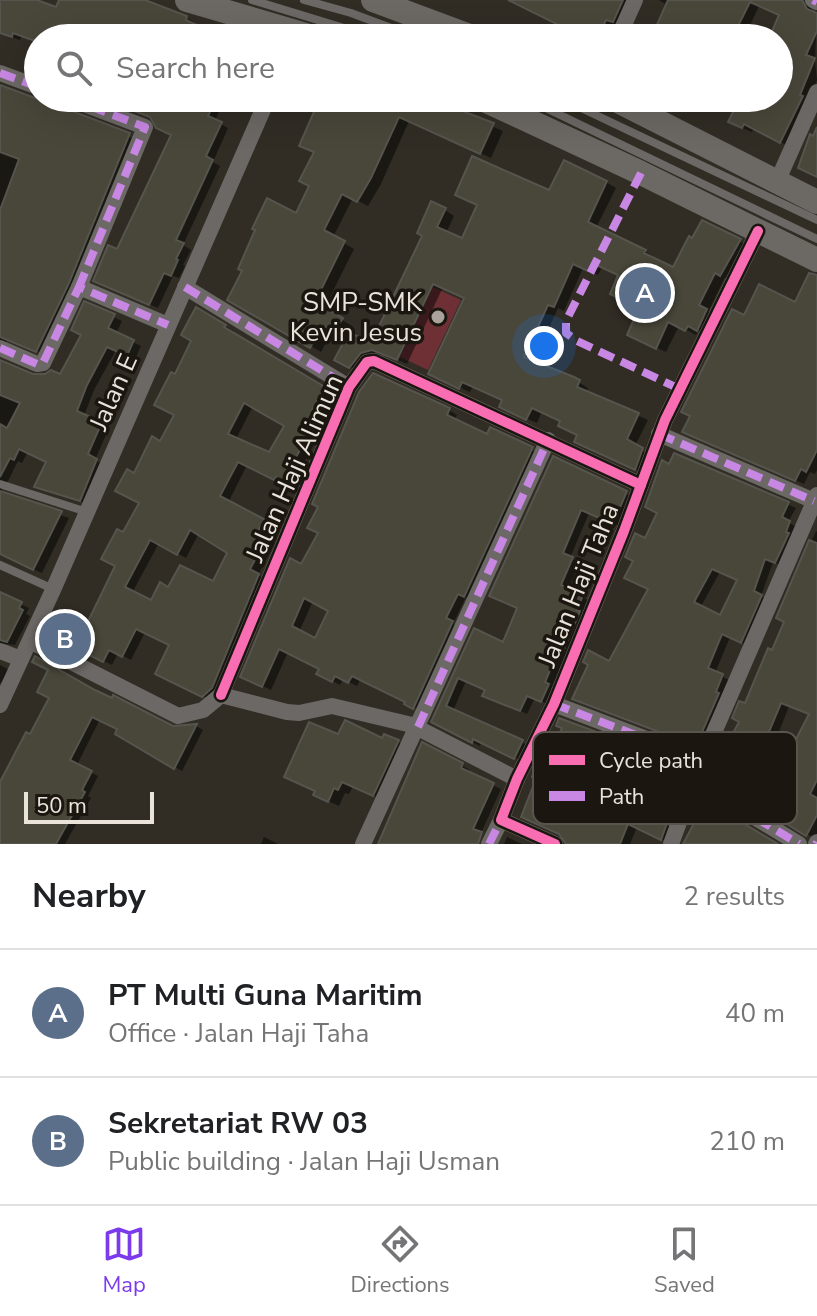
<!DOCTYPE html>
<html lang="en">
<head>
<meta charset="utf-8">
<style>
  body { margin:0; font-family:"Nunito Sans",sans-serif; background:#f2f2f2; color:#202124 }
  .scale { position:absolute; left:24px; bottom:20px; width:130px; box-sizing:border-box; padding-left:8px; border:4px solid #e9e3da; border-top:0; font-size:22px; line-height:28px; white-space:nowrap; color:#e9e3da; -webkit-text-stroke:6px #1b1710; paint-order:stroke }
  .you { position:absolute; left:544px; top:346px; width:28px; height:28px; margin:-20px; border:6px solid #fff; border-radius:50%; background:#1a73e8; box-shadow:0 0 0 12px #1a73e833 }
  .badge { display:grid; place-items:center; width:52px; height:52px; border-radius:50%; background:#7c3aed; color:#fff; font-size:26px; font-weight:700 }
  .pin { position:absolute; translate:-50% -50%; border:4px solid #fff; box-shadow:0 2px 8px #0006 }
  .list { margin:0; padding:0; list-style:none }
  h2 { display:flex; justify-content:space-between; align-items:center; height:104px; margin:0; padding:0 32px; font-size:34px }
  h2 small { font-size:26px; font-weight:400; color:#757577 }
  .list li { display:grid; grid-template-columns:52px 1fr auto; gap:24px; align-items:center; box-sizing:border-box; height:128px; padding:0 32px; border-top:2px solid #e0e0e0 }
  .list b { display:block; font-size:30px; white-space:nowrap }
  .list p { margin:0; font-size:26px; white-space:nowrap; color:#757577 }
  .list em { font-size:26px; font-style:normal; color:#757577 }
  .icon { flex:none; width:44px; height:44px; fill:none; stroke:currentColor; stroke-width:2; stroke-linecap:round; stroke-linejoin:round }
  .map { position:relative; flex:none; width:817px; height:844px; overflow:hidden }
  .search { position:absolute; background:#fff; box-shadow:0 8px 32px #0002; left:24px; right:24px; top:24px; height:88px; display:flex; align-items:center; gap:20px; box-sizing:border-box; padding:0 28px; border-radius:44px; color:#757577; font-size:30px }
  .sheet { height:360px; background:#fff }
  nav { display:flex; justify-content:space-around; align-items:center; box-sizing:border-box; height:112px; border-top:2px solid #e0e0e0; background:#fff; font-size:22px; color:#757577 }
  nav a { display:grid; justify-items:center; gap:4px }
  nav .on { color:#7c3aed }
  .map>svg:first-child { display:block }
</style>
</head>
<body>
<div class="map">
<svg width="817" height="844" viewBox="0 0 817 844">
  <rect width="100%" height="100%" fill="#312d25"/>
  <!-- green -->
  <path fill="#6e3035" d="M433 287 461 300 428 370 400 357Z"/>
  <!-- shadow -->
  <g fill="#0007" fill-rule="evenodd">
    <path d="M0 0H34L58 9 61 0H140L186 18 194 22 193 26 210 34 213 29 233 38H38V41L22 35 20 40 0 33Z"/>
    <path d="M507 0H639L613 38H588Z"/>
    <path d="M659 0H796L811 8 813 14 817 13 815 61 817 80 790 147 754 128 752 132 740 127 739 104 726 98H779V38H771L781 15 759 6 746 34 756 38H652L667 5Z"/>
    <path d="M0 87 34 99 66 98 65 107 70 113 137 140 45 354 9 340 0 346Z"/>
    <path d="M127 98H225L215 121 228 128 213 162 220 166 183 245 191 250 183 265 185 266 179 278 173 276 158 308 104 285 173 135Z"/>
    <path d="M323 98H425L503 131 491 158 409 121 381 184 368 206 353 198 333 237 354 249 324 309 352 326 347 333 372 346 445 210 454 216 446 233 462 241 550 193 606 182 616 188 596 228 645 251 654 257 653 260 674 270 740 241 749 246 730 280 725 277 708 312 716 316 707 334 698 330 696 335 679 326 666 352 639 340 642 308 621 276 602 267 598 275 583 268 564 311 558 308 533 363 573 379 588 388 586 393 648 420 635 446 651 456 645 474 586 446 579 435 563 421 542 411 537 423 511 412 504 400 473 386 470 392 440 379 466 298 443 287 407 364 384 354 371 358 360 372 337 360 348 338 333 329 321 352 230 299 244 270 258 230 297 215 312 186Z"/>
    <path d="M817 277V470L815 474 810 472 804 484 693 436 745 317 796 304Z"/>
    <path d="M85 304 122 321 116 334 141 346 135 359 116 350 94 390 84 416 109 428 95 460 104 465 88 504 36 487 49 461 28 451 22 463 18 461 8 481 1 485 3 494 69 518 42 573 14 560 0 549V360L32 376H61L83 334Z"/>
    <path d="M197 309 233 331 232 334 332 394 319 417 327 421 292 484 285 480 283 483 247 465 228 503 271 526 265 537 275 543 258 575 267 580 211 700 166 677 172 645 145 632 131 660 118 653 112 665 77 647 75 650 55 639 61 629 82 640 117 566 124 535 141 503 135 475 161 443 176 414V376L194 340ZM253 406 287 425 270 454 236 439ZM199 533 229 552 214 584 169 589 152 603 132 593 159 543 186 558Z"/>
    <path d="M449 410 457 415 454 420 488 436 540 453 472 600 466 597 453 624 460 628 421 711 361 678 357 686 343 679 340 685 319 674 321 669 288 652 271 690 251 681 302 567ZM313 601 331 611 316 640 299 632Z"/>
    <path d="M675 455 796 508 788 522 796 527 783 566 773 562 761 596 768 601 749 646 730 637 715 673 729 680 704 749 582 703 610 664 650 589 646 540 659 513 670 466ZM720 572 740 580 721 618 700 608Z"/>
    <path d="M554 459 633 497 621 527 589 513 570 558 579 563 568 590 590 601 549 705 535 698 527 714 492 699 487 690 466 681 453 711 530 746 522 761 481 742 480 746 433 722 475 631 504 644 519 608Z"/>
    <path d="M816 531 817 532V840L784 820 790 808 771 798 766 808 719 780 726 751 742 722 746 706 786 622 778 617ZM789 706 811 715 791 754 774 745Z"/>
    <path d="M0 595 29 608 26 614 30 616 15 645 6 644 0 649Z"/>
    <path d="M0 665 11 671 6 684 1 682 0 684Z"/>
    <path d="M94 692 173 728 196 726 203 730 182 771 118 733 120 729 100 719 77 765 98 776 88 796 91 798 65 844H0V787L31 737Z"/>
    <path d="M339 737 398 742 408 747 384 800 353 786 349 794 345 793 339 806 326 800Z"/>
    <path d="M423 745 470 770 468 774 501 789 476 844H379Z"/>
    <path d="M549 765 687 768 695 773 692 781 680 776 661 822 674 829 669 843 637 827 630 844H576Z"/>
    <path d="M264 837 278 844H261Z"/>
    <path d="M507 837 522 844H504Z"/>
  </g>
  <!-- building -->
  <g fill="#49473a" stroke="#55544d" stroke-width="2" fill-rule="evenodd">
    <path d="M0 0H37L56 7 59 0H145L187 16 186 20 224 38H38V42L13 33 12 37 0 33Z"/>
    <path d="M508 0H623L613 22 606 20 598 38H585Z"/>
    <path d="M668 0H802L807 9 817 13V31L806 55 815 58 800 95 803 96 780 143 744 124 742 128 728 122 740 98H779V38H769L779 15 750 2 737 28 761 38H651Z"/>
    <path d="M0 85 35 98H57L64 108 130 133 69 283 36 352 0 337V210L19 159 0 152Z"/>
    <path d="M125 98H216L208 116 222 122 206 156 213 160 176 240 184 243 176 259 178 260 171 276 164 273 149 305 93 281 108 245 117 249 171 135 156 128 150 117 121 106Z"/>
    <path d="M320 98H428L494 123 480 154 399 117 371 178 357 202 342 194 324 230 345 241 315 302 343 318 334 332 322 325 310 348 227 300 242 271 238 269 255 230 252 229 267 198 296 213 309 186 299 181 314 152 299 146Z"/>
    <path d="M817 127V177L798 168 810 134 813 136Z"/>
    <path d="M472 156 549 190 564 160 607 181 588 222 646 250 644 253 673 267 689 236 692 238 702 220 741 239 720 276 715 273 699 305 707 309 697 331 688 326 685 331 668 322 656 349 627 335 639 308 610 294 618 275 592 263 588 271 573 264 554 307 548 305 524 357 574 377 580 380 577 387 639 413 627 439 643 448 635 470 574 442 577 435 558 426 560 421 532 408 526 420 499 407 502 400 462 382 459 389 428 374 464 298 433 284 397 360 372 350 361 353 349 368 334 360 349 332 371 343 422 236 417 233 431 201 446 208 437 227 462 238 477 205 455 195Z"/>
    <path d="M809 273 817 275V450L806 472 801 469 795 481 682 432 690 416 681 412 732 309 744 315 759 284 795 302Z"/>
    <path d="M84 301 115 314 108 328 134 340 127 356 107 347 87 385 77 411 102 422 88 454 97 459 80 501 34 487 46 462 19 449 14 460 10 458 0 477V424L7 428 20 403 0 395V360L33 374H45L51 370 60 374 81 335 71 330Z"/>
    <path d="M196 307 226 325 224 327 325 387 312 410 320 415 283 480 276 477 274 480 238 462 220 496 264 519 258 531 268 536 250 569 259 574 212 688 202 697 155 674 169 645 136 629 122 657 109 650 103 662 75 648 115 566 101 559 117 529 123 532 139 503 115 491 127 469 134 473 152 436 160 441 174 415 154 405 171 372 175 374 191 341 181 335ZM244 403 284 426 269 452 228 434ZM190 530 227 553 213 581 180 565 168 587 160 582 151 600 125 587 150 540 177 555Z"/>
    <path d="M373 373 450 408 447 415 487 434 490 427 533 447 464 597 458 594 446 618 453 621 413 709 404 704 405 702 352 676 348 683 335 676 332 682 316 674 319 669 279 649 262 687 240 677 290 558 301 564 318 533 307 528 318 507 312 504 359 392ZM304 598 328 611 315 638 292 626Z"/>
    <path d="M674 453 789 502 782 517 790 521 786 532 789 533 775 563 765 559 754 591 762 595 741 643 722 634 708 668 723 674 716 692 719 693 696 746 572 699 588 665 583 662 588 650 609 661 648 589 624 578 633 561 625 557 635 533 645 538 657 513 645 507 662 460 669 464ZM712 569 737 580 720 615 694 602Z"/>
    <path d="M553 456 627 491 613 524 581 510 563 553 573 557 561 585 583 595 577 610 580 611 563 652 560 651 557 654 545 682 549 684 541 702 527 696 520 711 482 696 485 690 458 678 446 706 523 740 514 759 473 739 472 743 431 722 474 628 503 642 517 608 489 596Z"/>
    <path d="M0 491 62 511 33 570 0 554Z"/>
    <path d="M809 540 817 543V780L810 794 817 798V815L806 836 782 821 788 809 762 795 757 806 716 781 721 772 711 767 720 746 725 748 739 722 732 718 739 701 745 703 768 648 772 650 784 622 776 618ZM781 703 809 714 790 751 766 739Z"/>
    <path d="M0 592 22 602 19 608 23 610 7 642 0 640Z"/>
    <path d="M60 626 79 636 71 650 52 640Z"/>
    <path d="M35 656 95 690 112 698 113 695 173 726 197 724 174 769 115 734 117 729 92 717 70 760 92 771 82 790 85 792 56 844H0V782L26 732 30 734 49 698 37 692 48 670 32 662Z"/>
    <path d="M559 718 688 766 684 778 672 773 653 816 667 823 661 840 628 824 620 844H566L559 834 521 817 536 779 532 777 537 763 539 759 548 762 562 728 556 726Z"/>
    <path d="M345 720 382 738 384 734 399 740 373 796 342 782 338 790 334 788 328 802 313 795 315 791 284 777 309 722 338 734Z"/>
    <path d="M422 742 463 763 461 768 494 783 473 829 482 832 478 844H378Z"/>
    <path d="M706 801 778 844H683Z"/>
  </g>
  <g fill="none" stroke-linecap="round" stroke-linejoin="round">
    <!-- service -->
    <g stroke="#6c6865" stroke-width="8">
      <path d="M252 0 377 38"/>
      <path d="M304 0 351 13 418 38"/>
      <path d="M525 98 817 239"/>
      <path d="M560 98 817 220"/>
      <path d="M0 484 87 512"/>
      <path d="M0 565 53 589"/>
    </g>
    <!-- minor -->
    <g stroke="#6c6865" stroke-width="16">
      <path d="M813 0 817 2"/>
      <path d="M618 38 635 0"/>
      <path d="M0 73 38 87"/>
      <path d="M68 98 145 127 79 287"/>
      <path d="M777 182 817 92"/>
      <path d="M185 287 349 387"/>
      <path d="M0 348 37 364 43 363 79 287 168 325"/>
      <path d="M659 434 814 501"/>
      <path d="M30 641 178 716 203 710 221 695 287 712 299 713 332 706 412 725 517 779"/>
      <path d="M0 651 21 659"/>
      <path d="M221 695 349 387 367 362 374 361 641 485"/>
      <path d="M554 704 702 760"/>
      <path d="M0 705 53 590 268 98"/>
      <path d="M695 781 799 844"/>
      <path d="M363 844 548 440"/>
      <path d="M489 844 501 820"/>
      <path d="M555 844 501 820 517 779 554 704 624 531 665 420 758 231"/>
      <path d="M671 844 702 760 817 495"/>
      <path d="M816 844 817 842"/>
    </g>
    <!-- primary -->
    <g stroke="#6c6863" stroke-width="24">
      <path d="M187 0 316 38"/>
      <path d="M373 0 475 38"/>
      <path d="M480 98 641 173 817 260"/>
      <path d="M612 98 817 202"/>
    </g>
    <!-- quiet -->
    <g stroke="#c787e3" stroke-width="8" stroke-dasharray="16 8" stroke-linecap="butt">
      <path d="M813 0 817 2"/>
      <path d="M0 73 38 87"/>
      <path d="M68 98 145 127 79 287"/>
      <path d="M641 173 570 313 566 321V333L577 341 680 389"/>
      <path d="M185 287 349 387"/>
      <path d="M0 348 37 364 43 363 79 287 168 325"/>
      <path d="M659 434 814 501"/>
      <path d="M554 704 702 760"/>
      <path d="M418 727 548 440"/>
      <path d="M695 781 799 844"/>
      <path d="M489 844 501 820"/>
      <path d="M816 844 817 842"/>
    </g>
    <!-- cycleway casing -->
    <g stroke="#1b1710" stroke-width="15">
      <g id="cycleway">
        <path d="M221 695 349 387 367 362 374 361 641 485"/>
        <path d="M555 844 501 820 517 779 554 704 624 531 665 420 758 231"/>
      </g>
    </g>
    <!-- cycleway -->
    <use href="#cycleway" stroke="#f96db3" stroke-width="10"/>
  </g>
  <!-- markers -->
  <circle fill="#a9a39b" stroke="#1b1710" stroke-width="3" cx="438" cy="317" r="8"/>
  <g text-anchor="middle" stroke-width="7" stroke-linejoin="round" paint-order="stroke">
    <!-- poi labels -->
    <g font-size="26" fill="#e9e3da" stroke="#1b1710" text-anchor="end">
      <text x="422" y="311">SMP-SMK<tspan x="422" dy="30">Kevin Jesus</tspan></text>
    </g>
    <!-- street labels -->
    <g font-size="26" fill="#e9e3da" stroke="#1b1710">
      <text transform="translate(113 392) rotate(-66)" y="9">Jalan E</text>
      <text transform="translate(294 468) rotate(-66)" y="9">Jalan Haji Alimun</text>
      <text transform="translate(578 585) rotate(-68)" y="9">Jalan Haji Taha</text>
    </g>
  </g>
  <!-- legend -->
  <rect x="533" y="732" width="264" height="92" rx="12" fill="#1b1710" stroke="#59544d" stroke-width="2"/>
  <rect x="549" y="755" width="36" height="10" fill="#f96db3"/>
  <rect x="549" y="791" width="36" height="10" fill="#c787e3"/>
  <g font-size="22" fill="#e9e3da">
    <text x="599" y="768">Cycle path</text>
    <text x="599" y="804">Path</text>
  </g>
</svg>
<div class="scale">50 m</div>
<div class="you"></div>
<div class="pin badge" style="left:645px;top:293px;background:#5c6f8a">A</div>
<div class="pin badge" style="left:65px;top:639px;background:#5c6f8a">B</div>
<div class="search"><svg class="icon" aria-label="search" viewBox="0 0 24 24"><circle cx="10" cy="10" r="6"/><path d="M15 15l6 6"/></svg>Search here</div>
</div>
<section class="sheet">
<h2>Nearby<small>2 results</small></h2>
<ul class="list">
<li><span class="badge" style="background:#5c6f8a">A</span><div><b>PT Multi Guna Maritim</b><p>Office · Jalan Haji Taha</p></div><em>40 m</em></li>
<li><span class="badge" style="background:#5c6f8a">B</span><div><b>Sekretariat RW 03</b><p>Public building · Jalan Haji Usman</p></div><em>210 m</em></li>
</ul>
</section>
<nav>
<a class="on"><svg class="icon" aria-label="map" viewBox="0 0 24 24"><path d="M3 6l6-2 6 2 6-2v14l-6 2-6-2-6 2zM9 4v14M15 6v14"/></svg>Map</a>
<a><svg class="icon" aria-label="directions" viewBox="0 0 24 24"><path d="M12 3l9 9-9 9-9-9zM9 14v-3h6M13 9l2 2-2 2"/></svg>Directions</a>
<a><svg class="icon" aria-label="saved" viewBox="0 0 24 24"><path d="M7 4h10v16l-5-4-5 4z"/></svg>Saved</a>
</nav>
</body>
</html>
